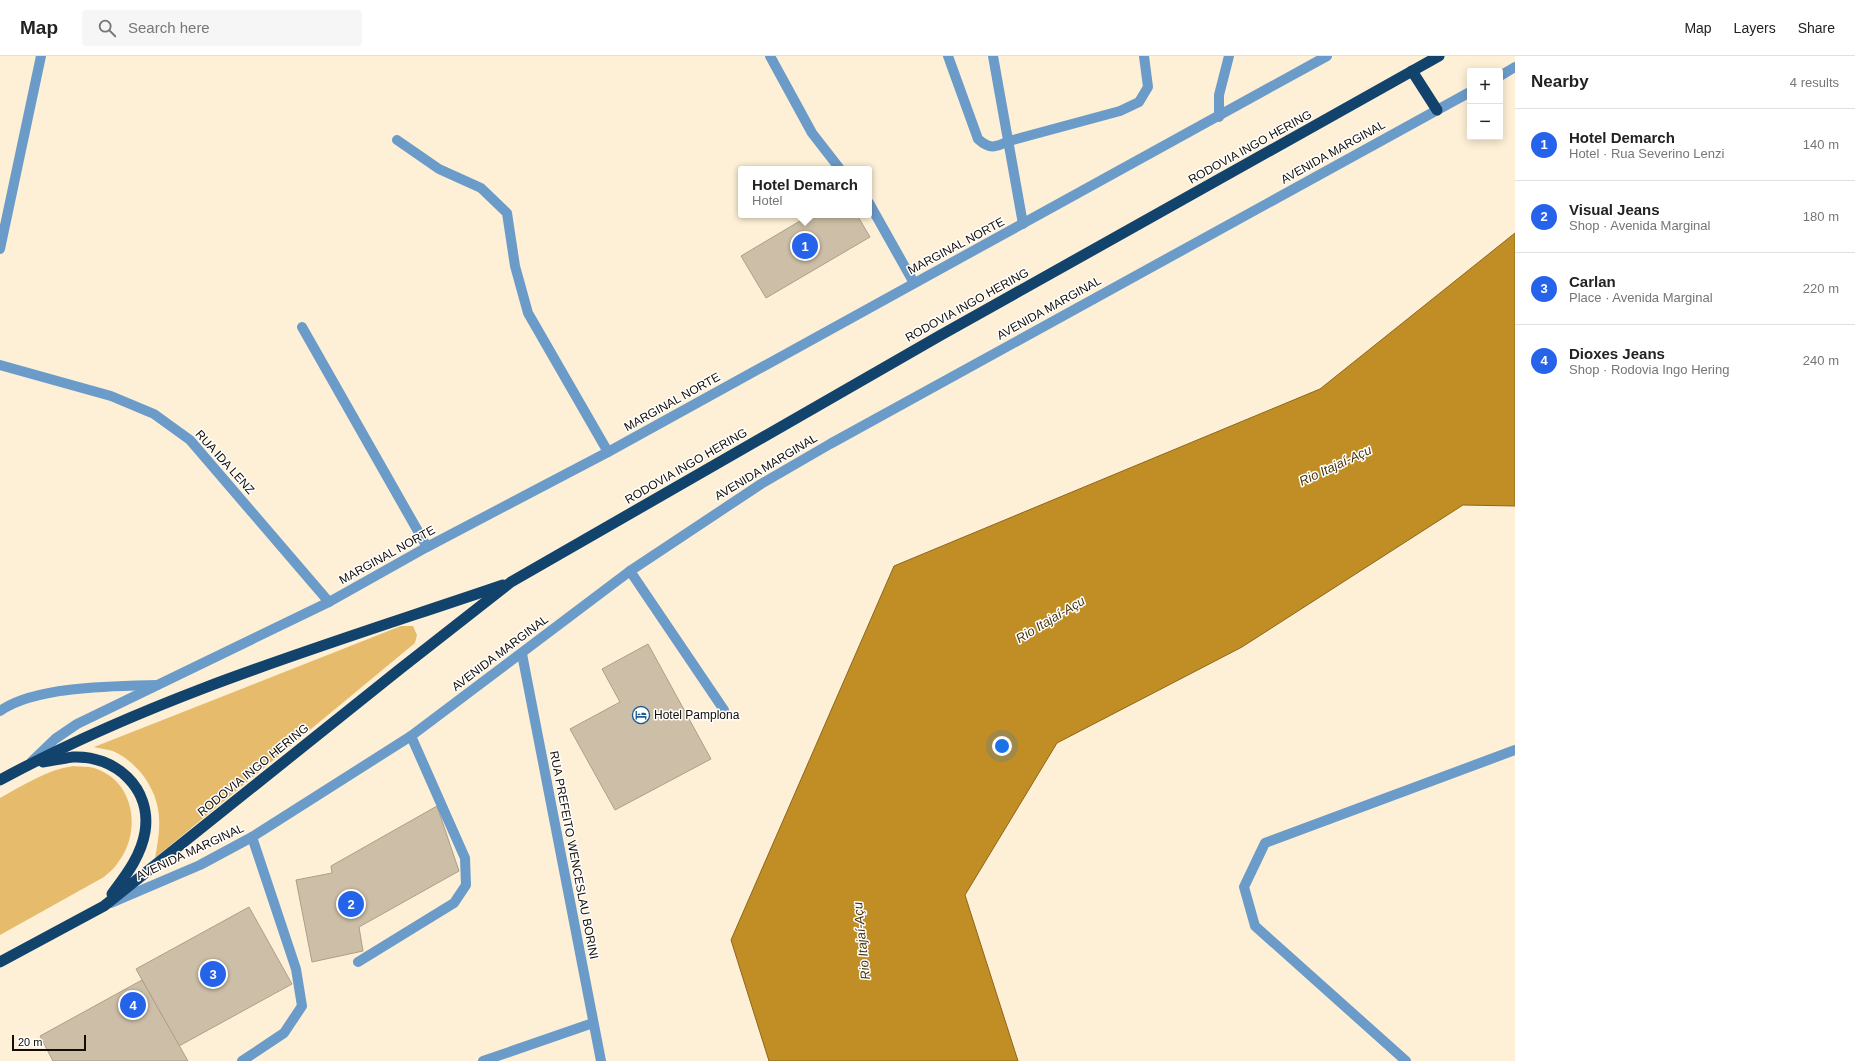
<!DOCTYPE html>
<html lang="en">
<head>
<meta charset="utf-8">
<style>
  body { margin:0; font-family:Arial,sans-serif; background:#f6f6f6; color:#222 }
  .controls { position:absolute; right:12px; top:12px; display:grid; overflow:hidden; border-radius:4px; box-shadow:0 2px 10px #0003 }
  .controls button { width:36px; height:36px; display:grid; place-items:center; padding:0; border:0; border-bottom:1px solid #e0e0e0; background:#fff; color:#222; font:20px sans-serif }
  .scale { position:absolute; left:12px; bottom:10px; width:74px; box-sizing:border-box; padding-left:4px; border:2px solid #120d05; border-top:0; font-size:11px; line-height:14px; white-space:nowrap; color:#120d05; -webkit-text-stroke:3px #fff; paint-order:stroke }
  .you { position:absolute; left:1002px; top:690px; width:14px; height:14px; margin:-10px; border:3px solid #fff; border-radius:50%; background:#1a73e8; box-shadow:0 0 0 6px #1a73e833 }
  .badge { display:grid; place-items:center; width:26px; height:26px; border-radius:50%; background:#2563eb; color:#fff; font-size:13px; font-weight:700 }
  .pin { position:absolute; translate:-50% -50%; border:2px solid #fff; box-shadow:0 1px 4px #0006 }
  .popup { position:absolute; left:738px; top:110px; width:134px; height:52px; box-sizing:border-box; display:grid; place-content:center; border-radius:4px; background:#fff; filter:drop-shadow(0 1px 3px #0005); font-size:13px; white-space:nowrap; color:#767676 }
  .popup b { font-size:15px; color:#222 }
  .popup::after { content:''; position:absolute; left:50%; top:100%; margin-left:-8px; border:8px solid transparent; border-top-color:#fff }
  .list { margin:0; padding:0; list-style:none }
  h2 { display:flex; justify-content:space-between; align-items:center; height:52px; margin:0; padding:0 16px; font-size:17px }
  h2 small { font-size:13px; font-weight:400; color:#767676 }
  .list li { display:grid; grid-template-columns:26px 1fr auto; gap:12px; align-items:center; box-sizing:border-box; height:72px; padding:0 16px; border-top:1px solid #e0e0e0 }
  .list b { display:block; font-size:15px; white-space:nowrap }
  .list p { margin:0; font-size:13px; white-space:nowrap; color:#767676 }
  .list em { font-size:13px; font-style:normal; color:#767676 }
  .icon { flex:none; width:22px; height:22px; fill:none; stroke:currentColor; stroke-width:2; stroke-linecap:round; stroke-linejoin:round }
  .map { position:relative; flex:none; width:1515px; height:1005px; overflow:hidden }
  header { display:flex; align-items:center; gap:24px; box-sizing:border-box; height:56px; padding:0 20px; background:#fff; border-bottom:1px solid #e0e0e0 }
  header strong { font-size:19px }
  nav { display:flex; gap:22px; margin-inline-start:auto; font-size:14px }
  .search { width:280px; height:36px; background:#f6f6f6; display:flex; align-items:center; gap:10px; box-sizing:border-box; padding:0 14px; border-radius:4px; color:#767676; font-size:15px }
  main { display:flex }
  aside { flex:1; background:#fff }
  .map>svg:first-child { display:block }
</style>
</head>
<body>
<header>
<strong>Map</strong>
<div class="search"><svg class="icon" aria-label="search" viewBox="0 0 24 24"><circle cx="10" cy="10" r="6"/><path d="M15 15l6 6"/></svg>Search here</div>
<nav><a>Map</a><a>Layers</a><a>Share</a></nav>
</header>
<main>
<div class="map">
<svg width="1515" height="1005" viewBox="0 0 1515 1005">
  <rect width="100%" height="100%" fill="#fef0d6"/>
  <!-- green -->
  <g fill="#e6bb6c">
    <path d="M401 570H413L417 579 415 587 155 802C158 786 161 769 158 753 154 729 136 706 115 696 109 693 101 693 94 691Z"/>
    <path d="M73 710C80 711 88 710 94 712 136 725 142 778 117 808 114 813 108 817 104 821L0 879V742C24 729 46 714 73 710Z"/>
  </g>
  <!-- water -->
  <path fill="#c08e24" stroke="#8c671b" d="M1515 177V450L1463 449 1242 591 1057 687 965 839 1018 1005H769L731 884 894 510 1320 333Z"/>
  <!-- building -->
  <g fill="#cdbfa7" stroke="#ad9f87">
    <path d="M810 159H857L870 181 766 242 741 200Z"/>
    <path d="M648 588 711 703 615 754 570 673 620 646 602 613Z"/>
    <path d="M437 750 459 815 359 871 363 895 312 906 296 824 332 817 331 810Z"/>
    <path d="M249 851 292 928 179 990 136 913Z"/>
    <path d="M142 924 188 1005H53L40 980Z"/>
  </g>
  <g fill="none" stroke-linecap="round" stroke-linejoin="round">
    <!-- service -->
    <g stroke="#6b9bc9" stroke-width="10">
      <path d="M948 0 978 83C990 94 996 91 1009 85L1120 55 1139 46 1148 31 1144 0"/>
      <path d="M993 0 1023 168"/>
      <path d="M1219 61V39L1229 0"/>
      <path d="M397 84 439 113 481 132 507 157 515 210 528 257 608 396"/>
      <path d="M302 271 427 491"/>
      <path d="M630 515 724 654"/>
      <path d="M0 655C34 630 115 630 157 629"/>
      <path d="M358 906 454 847 466 829 465 802 411 680"/>
      <path d="M242 1005 284 977 302 950 296 913 252 781"/>
      <path d="M483 1005 593 967"/>
      <path d="M1406 1005 1255 870 1244 831 1265 787 1515 694"/>
    </g>
    <!-- minor -->
    <g stroke="#6b9bc9" stroke-width="10">
      <path d="M770 0 812 77 840 113"/>
      <path d="M869 147 914 227"/>
      <path d="M0 193 41 0"/>
      <path d="M0 309 111 340 154 358 190 384 329 546"/>
    </g>
    <!-- tertiary -->
    <g stroke="#6b9bc9" stroke-width="10">
      <path d="M1500 20 1515 11"/>
      <path d="M522 598 601 1005"/>
      <path d="M32 705 55 683 77 668 329 546 427 491 608 396 1327 0"/>
      <path d="M111 847 200 809 252 781 411 680 630 515 761 428 830 388 1470 36"/>
    </g>
    <!-- trunk -->
    <g stroke="#12436c" stroke-width="11">
      <path d="M1412 15 1437 54"/>
      <path d="M43 706C52 705 63 702 73 701 115 699 152 732 145 776 141 800 126 819 112 838"/>
      <path d="M0 724C158 638 333 587 503 529"/>
      <path d="M0 906 104 850 400 613 511 526 941 279 1439 0"/>
    </g>
  </g>
  <!-- icons -->
  <defs>
    <g id="hotel-ring" transform="scale(0.9)"><circle r="9.5" fill="#fff" stroke="#1d5d93" stroke-width="1.5"/><path d="M-6-4.5h1.5V1H6V5H4.5V3h-9V5H-6ZM-4 0a1.8 1.8 0 1 1 3.6 0ZM.5 0V-2.5h3Q6-2.5 6 0Z" fill="#1d5d93"/></g>
  </defs>
  <g fill-rule="evenodd">
    <use href="#hotel-ring" x="641" y="659"/>
  </g>
  <g text-anchor="middle" stroke-width="3" stroke-linejoin="round" paint-order="stroke">
    <!-- street labels -->
    <g font-size="12" fill="#120d05" stroke="#fff">
      <text transform="translate(1250 91) rotate(-29)" y="4">RODOVIA INGO HERING</text>
      <text transform="translate(1333 96) rotate(-29)" y="4">AVENIDA MARGINAL</text>
      <text transform="translate(956 190) rotate(-28)" y="4">MARGINAL NORTE</text>
      <text transform="translate(967 249) rotate(-29)" y="4">RODOVIA INGO HERING</text>
      <text transform="translate(1049 252) rotate(-29)" y="4">AVENIDA MARGINAL</text>
      <text transform="translate(672 346) rotate(-29)" y="4">MARGINAL NORTE</text>
      <text transform="translate(225 406) rotate(48)" y="4">RUA IDA LENZ</text>
      <text transform="translate(686 410) rotate(-30)" y="4">RODOVIA INGO HERING</text>
      <text transform="translate(766 411) rotate(-31)" y="4">AVENIDA MARGINAL</text>
      <text transform="translate(387 499) rotate(-29)" y="4">MARGINAL NORTE</text>
      <text transform="translate(500 597) rotate(-37)" y="4">AVENIDA MARGINAL</text>
      <text transform="translate(253 714) rotate(-39)" y="4">RODOVIA INGO HERING</text>
      <text transform="translate(190 796) rotate(-25)" y="4">AVENIDA MARGINAL</text>
      <text transform="translate(574 799) rotate(79)" y="4">RUA PREFEITO WENCESLAU BORINI</text>
    </g>
    <!-- poi labels -->
    <g font-size="12" fill="#120d05" stroke="#fff" text-anchor="start">
      <text x="654" y="663">Hotel Pamplona</text>
    </g>
    <!-- water labels -->
    <g font-size="13" font-style="italic" fill="#4a350a" stroke="#fff">
      <text transform="translate(1335 409) rotate(-25)" y="5">Rio Itajaí-Açu</text>
      <text transform="translate(1050 563) rotate(-31)" y="5">Rio Itajaí-Açu</text>
      <text transform="translate(861 885) rotate(-96)" y="5">Rio Itajaí-Açu</text>
    </g>
  </g>
</svg>
<div class="controls">
<button>+</button>
<button>−</button>
</div>
<div class="scale">20 m</div>
<div class="you"></div>
<div class="pin badge" style="left:805px;top:190px">1</div>
<div class="popup"><b>Hotel Demarch</b>Hotel</div>
<div class="pin badge" style="left:351px;top:848px">2</div>
<div class="pin badge" style="left:213px;top:918px">3</div>
<div class="pin badge" style="left:133px;top:949px">4</div>
</div>
<aside>
<h2>Nearby<small>4 results</small></h2>
<ul class="list">
<li><span class="badge">1</span><div><b>Hotel Demarch</b><p>Hotel · Rua Severino Lenzi</p></div><em>140 m</em></li>
<li><span class="badge">2</span><div><b>Visual Jeans</b><p>Shop · Avenida Marginal</p></div><em>180 m</em></li>
<li><span class="badge">3</span><div><b>Carlan</b><p>Place · Avenida Marginal</p></div><em>220 m</em></li>
<li><span class="badge">4</span><div><b>Dioxes Jeans</b><p>Shop · Rodovia Ingo Hering</p></div><em>240 m</em></li>
</ul>
</aside>
</main>
</body>
</html>
